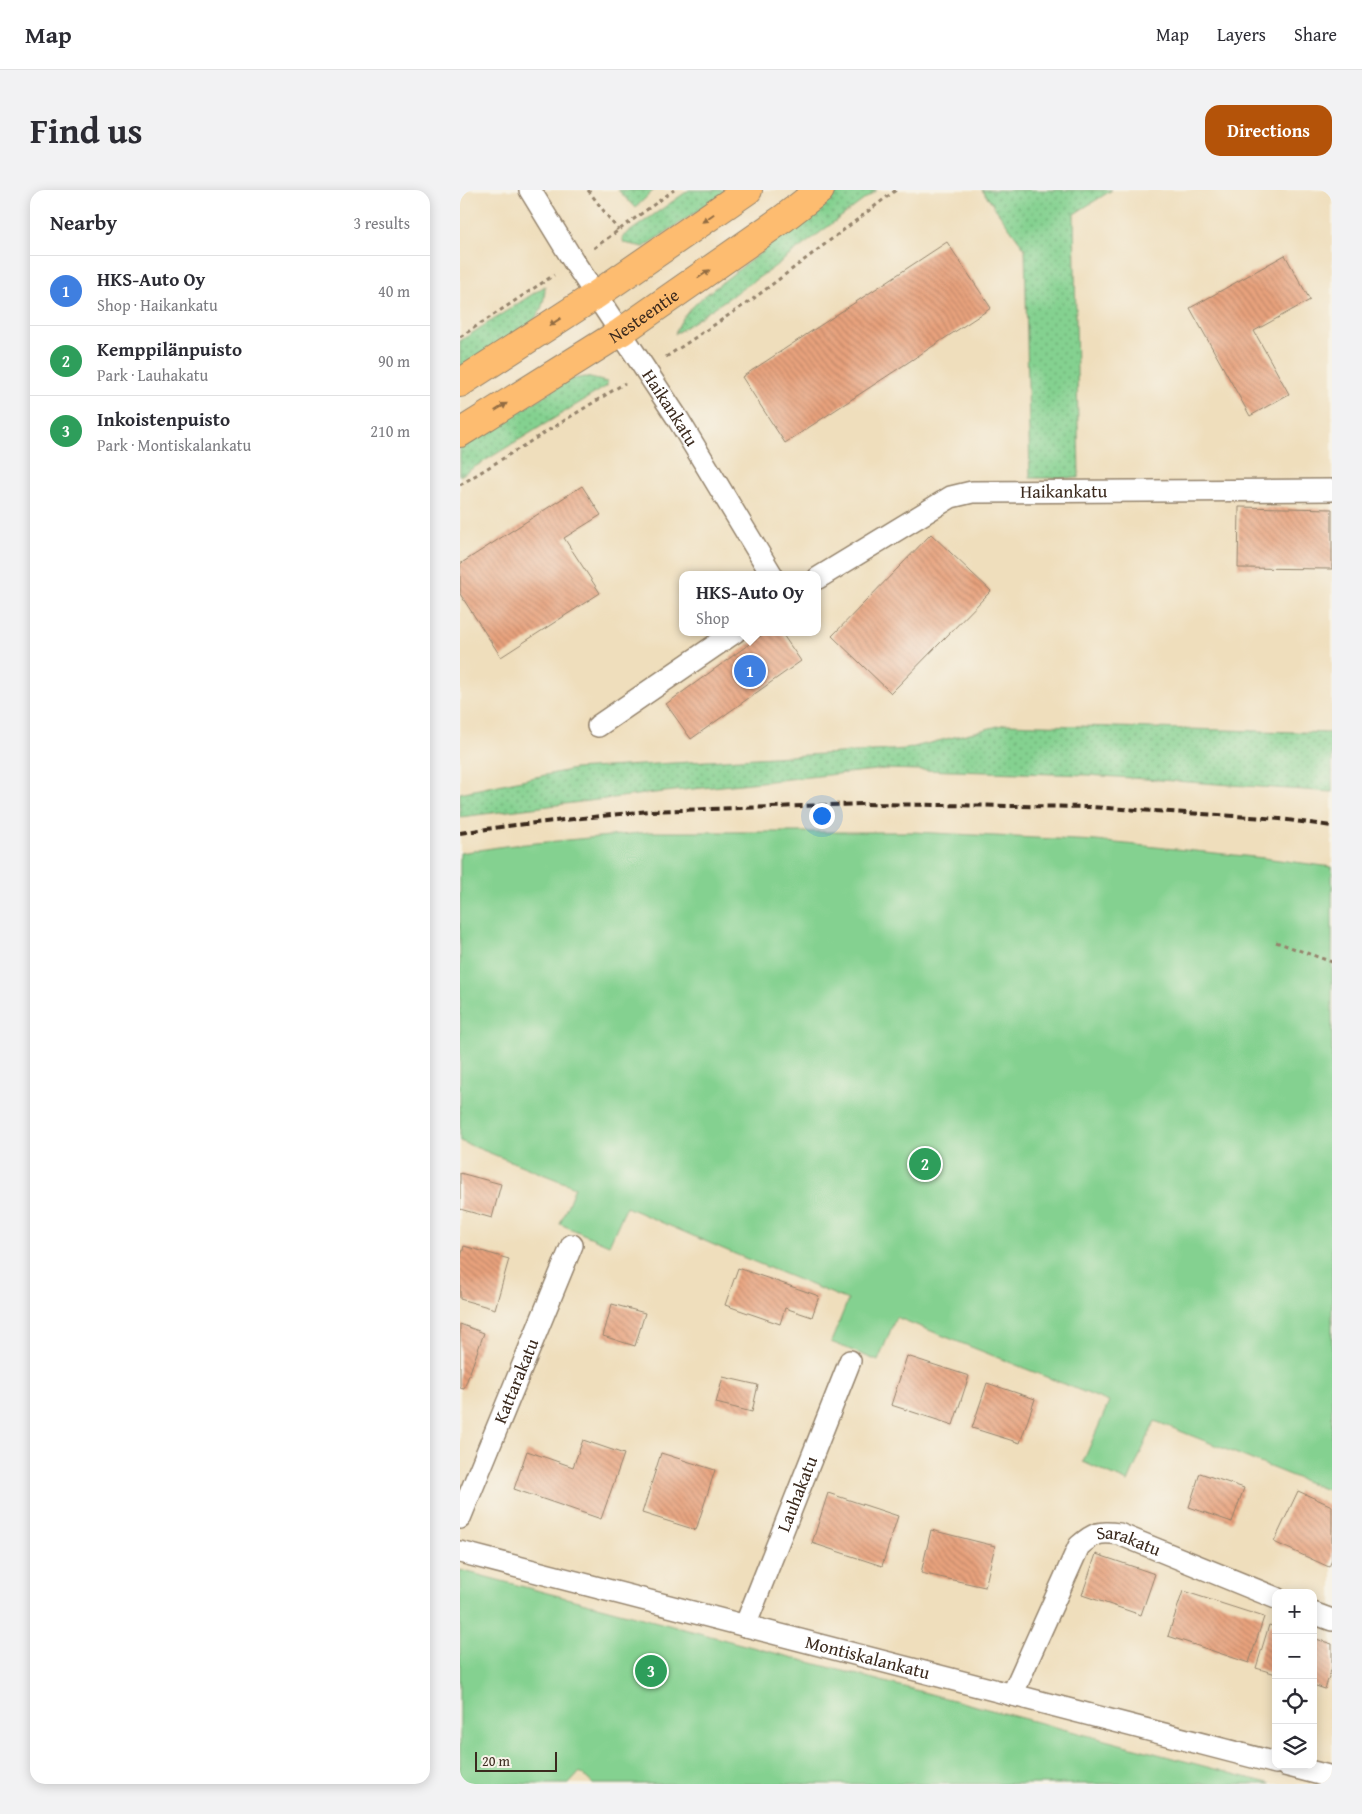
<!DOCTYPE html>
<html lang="en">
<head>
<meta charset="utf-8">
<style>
  body { margin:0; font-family:"Gentium Book Plus",serif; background:#f2f2f3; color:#2b2b33 }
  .controls { position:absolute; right:15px; bottom:15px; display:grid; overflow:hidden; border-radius:10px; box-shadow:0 2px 12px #0003 }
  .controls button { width:45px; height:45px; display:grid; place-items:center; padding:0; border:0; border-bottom:1px solid #e1e1e2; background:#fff; color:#2b2b33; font:25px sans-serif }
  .scale { position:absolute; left:15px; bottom:12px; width:82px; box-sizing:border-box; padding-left:5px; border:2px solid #3b2a1e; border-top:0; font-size:14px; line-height:18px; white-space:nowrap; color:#3b2a1e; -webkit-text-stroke:4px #f7f3e8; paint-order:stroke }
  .you { position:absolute; left:361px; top:625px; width:18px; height:18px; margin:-12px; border:4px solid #fff; border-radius:50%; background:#1a73e8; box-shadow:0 0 0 8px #1a73e833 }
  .badge { display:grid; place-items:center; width:32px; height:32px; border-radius:50%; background:#b45309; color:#fff; font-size:16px; font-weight:700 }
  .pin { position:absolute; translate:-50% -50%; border:2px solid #fff; box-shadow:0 1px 5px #0006 }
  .popup { position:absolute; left:219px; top:381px; width:142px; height:65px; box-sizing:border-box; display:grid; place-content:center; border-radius:10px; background:#fff; filter:drop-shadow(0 1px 4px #0005); font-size:16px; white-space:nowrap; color:#7c7c81 }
  .popup b { font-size:19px; color:#2b2b33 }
  .popup::after { content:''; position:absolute; left:50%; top:100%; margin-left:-10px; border:10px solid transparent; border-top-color:#fff }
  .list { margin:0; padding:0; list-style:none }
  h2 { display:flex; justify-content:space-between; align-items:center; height:65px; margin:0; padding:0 20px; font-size:21px }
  h2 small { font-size:16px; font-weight:400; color:#7c7c81 }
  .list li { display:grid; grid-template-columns:32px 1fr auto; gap:15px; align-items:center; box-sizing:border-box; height:70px; padding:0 20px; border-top:1px solid #e1e1e2 }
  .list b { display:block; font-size:19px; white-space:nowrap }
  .list p { margin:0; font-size:16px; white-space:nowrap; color:#7c7c81 }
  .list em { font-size:16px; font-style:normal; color:#7c7c81 }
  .icon { flex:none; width:28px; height:28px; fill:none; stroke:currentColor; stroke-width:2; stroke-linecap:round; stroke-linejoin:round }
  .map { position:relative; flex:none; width:872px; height:1594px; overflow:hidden; border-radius:15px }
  header { display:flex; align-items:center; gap:30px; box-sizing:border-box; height:70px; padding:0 25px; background:#fff; border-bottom:1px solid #e1e1e2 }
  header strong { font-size:24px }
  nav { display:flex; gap:28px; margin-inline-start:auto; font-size:18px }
  .intro { display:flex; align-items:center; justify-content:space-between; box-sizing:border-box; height:120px; padding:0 30px }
  h1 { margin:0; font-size:35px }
  .button { padding:12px 22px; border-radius:15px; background:#b45309; color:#fff; font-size:18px; font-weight:700 }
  main { display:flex; gap:30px; padding:0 30px }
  aside { flex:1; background:#fff; border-radius:15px; box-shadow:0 2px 12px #0003 }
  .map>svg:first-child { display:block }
</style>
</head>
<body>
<header>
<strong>Map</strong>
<nav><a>Map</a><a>Layers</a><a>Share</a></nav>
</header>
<div class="intro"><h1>Find us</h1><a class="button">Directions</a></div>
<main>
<aside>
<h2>Nearby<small>3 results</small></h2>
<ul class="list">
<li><span class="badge" style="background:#3f7fe0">1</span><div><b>HKS-Auto Oy</b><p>Shop · Haikankatu</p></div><em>40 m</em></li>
<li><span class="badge" style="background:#2e9e5b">2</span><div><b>Kemppilänpuisto</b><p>Park · Lauhakatu</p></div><em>90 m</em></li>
<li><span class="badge" style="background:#2e9e5b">3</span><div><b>Inkoistenpuisto</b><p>Park · Montiskalankatu</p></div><em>210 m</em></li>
</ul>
</aside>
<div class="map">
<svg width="872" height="1594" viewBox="0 0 872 1594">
  <defs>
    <pattern id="grass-dots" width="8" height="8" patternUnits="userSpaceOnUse" patternTransform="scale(1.25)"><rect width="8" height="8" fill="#84d190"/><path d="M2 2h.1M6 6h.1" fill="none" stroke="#6daa75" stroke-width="1.8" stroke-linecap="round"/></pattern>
    <pattern id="building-back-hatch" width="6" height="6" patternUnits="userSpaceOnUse" patternTransform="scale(1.25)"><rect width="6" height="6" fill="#e8a27d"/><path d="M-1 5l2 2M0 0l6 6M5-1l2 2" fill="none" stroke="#bd8466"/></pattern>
  </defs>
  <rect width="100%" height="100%" fill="#f7f3e8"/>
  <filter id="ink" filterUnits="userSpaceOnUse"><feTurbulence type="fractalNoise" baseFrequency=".02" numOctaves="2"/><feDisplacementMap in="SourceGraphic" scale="10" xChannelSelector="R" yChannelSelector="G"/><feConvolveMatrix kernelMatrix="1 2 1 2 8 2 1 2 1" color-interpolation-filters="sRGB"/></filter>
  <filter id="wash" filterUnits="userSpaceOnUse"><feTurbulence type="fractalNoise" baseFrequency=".0096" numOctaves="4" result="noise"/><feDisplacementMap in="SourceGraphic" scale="20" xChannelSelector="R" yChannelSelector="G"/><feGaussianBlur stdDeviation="1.12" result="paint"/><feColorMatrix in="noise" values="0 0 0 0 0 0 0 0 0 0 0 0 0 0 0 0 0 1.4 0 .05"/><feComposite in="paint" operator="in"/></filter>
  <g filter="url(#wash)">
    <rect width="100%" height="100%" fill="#efdebc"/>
    <!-- grass -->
    <g fill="url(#grass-dots)" stroke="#607e57">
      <path d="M158 0H194L175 18Z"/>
      <path d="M229 0H269L184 57 164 53 162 47Z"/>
      <path d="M382 0H417L310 80 215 144C221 127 230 119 243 107Z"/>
      <path d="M522 0H652L614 24 619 288H570L565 59Z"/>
      <path d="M85 96C85 106 83 118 77 126 64 144 20 169 0 182V151Z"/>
      <path d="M126 187 147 192V196L0 286V258L111 189Z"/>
      <path d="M546 534 872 543V602L628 585 425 579 185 604 0 627V603L114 579 446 559Z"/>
    </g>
    <!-- green -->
    <g fill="#84d190" stroke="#607e57">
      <path d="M191 642H453L636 651 804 668 872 677V1302L695 1231 668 1292 623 1272 649 1212 436 1127 418 1171 371 1152 388 1110 275 1064 166 1017 149 1055 100 1034 115 997 0 951V663L45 656Z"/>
      <path d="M0 1380 808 1593 811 1594H133L120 1582 109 1594H0Z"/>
    </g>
    <g id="blocks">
      <!-- building -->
      <g fill="url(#building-back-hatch)">
        <path d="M487 52 531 118 325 253 282 187Z"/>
        <path d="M825 65 850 110 794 141 829 204 790 226 730 118Z"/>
        <path d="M122 296 141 325 104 348 140 403 41 467 0 404V374Z"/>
        <path d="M779 317 872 319V379L778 378Z"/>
        <path d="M471 344 531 401 431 503 372 446Z"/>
        <path d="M306 442H321L341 471 231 549 206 514Z"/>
        <path d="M0 983 41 994 32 1028 0 1019Z"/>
        <path d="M4 1056 49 1069 35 1119 0 1109V1071Z"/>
        <path d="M278 1078 359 1106 352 1127 325 1118 320 1134 265 1115Z"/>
        <path d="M152 1114 185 1123 175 1156 143 1146Z"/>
        <path d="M0 1134 24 1143 4 1199 0 1198Z"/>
        <path d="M447 1166 509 1186 493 1235 431 1215Z"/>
        <path d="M263 1187 298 1195 292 1222 256 1213Z"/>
        <path d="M527 1193 575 1209 560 1253 512 1238Z"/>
        <path d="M123 1250 164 1264 141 1329 54 1299 67 1261 113 1277Z"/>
        <path d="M201 1263 255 1280 236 1340 182 1323Z"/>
        <path d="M740 1283 784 1298 772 1332 729 1317Z"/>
        <path d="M838 1301 872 1316V1370L869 1377 814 1352Z"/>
        <path d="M368 1303 438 1326 422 1376 352 1353Z"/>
        <path d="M471 1340 535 1356 525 1397 461 1383Z"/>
        <path d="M636 1364 695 1384 681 1425 622 1405Z"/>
        <path d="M723 1401 804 1427 789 1473 708 1446Z"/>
        <path d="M809 1435 816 1437V1484L796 1478Z"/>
        <path d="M853 1448 872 1454V1477L865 1499 853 1495Z"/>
      </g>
    </g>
  </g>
  <g filter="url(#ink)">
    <use href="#blocks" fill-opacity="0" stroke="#95846d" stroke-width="1"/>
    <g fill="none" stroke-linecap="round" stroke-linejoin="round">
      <!-- minor casing -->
      <g stroke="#95846d" stroke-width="24">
        <g id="minor">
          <path id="s1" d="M70 0 114 72 218 229 312 385"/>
          <path id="s2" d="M358 388 491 307 512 302 872 300"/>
          <path d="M138 536 275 442"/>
          <path id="s3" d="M0 1328 112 1055"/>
          <path id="s4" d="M0 1362 816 1573"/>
          <path d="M853 1423 872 1430"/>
          <path id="s5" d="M285 1436 390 1171"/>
          <path id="s6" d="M552 1505 619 1356C634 1343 639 1341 659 1344L816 1408"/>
          <path d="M825 1575 872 1587"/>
        </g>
      </g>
      <!-- primary casing -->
      <g stroke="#95846d" stroke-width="30">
        <g id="primary">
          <path d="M0 193 136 105 288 0"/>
          <path id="s7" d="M0 243 161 142 324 28 360 0"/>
        </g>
      </g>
      <!-- path -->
      <g stroke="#95846d" stroke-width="3" stroke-dasharray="4 4" stroke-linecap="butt">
        <path d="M128 0 158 40"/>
        <path d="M134 58 214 0"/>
        <path d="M0 147 94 85"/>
        <path d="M206 167 293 109 436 0"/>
        <path d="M0 295 165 193"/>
        <path d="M816 752 872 772"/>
      </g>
      <!-- minor -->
      <use href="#minor" stroke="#fff" stroke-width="21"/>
      <!-- primary -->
      <use href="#primary" stroke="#fdbc6f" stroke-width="28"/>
      <!-- rail -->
      <path stroke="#3b2a1e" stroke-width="4" stroke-dasharray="8 4" stroke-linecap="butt" d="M0 643 47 636 189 621 403 614 632 617 820 629 872 636"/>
    </g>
    <!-- one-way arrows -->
    <defs><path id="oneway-solid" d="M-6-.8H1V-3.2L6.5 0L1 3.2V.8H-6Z" transform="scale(1.25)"/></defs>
    <g fill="#926c42">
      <use href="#oneway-solid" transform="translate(248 28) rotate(145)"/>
      <use href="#oneway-solid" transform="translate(244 84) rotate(-35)"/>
      <use href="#oneway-solid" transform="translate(95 132) rotate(147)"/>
      <use href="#oneway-solid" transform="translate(41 217) rotate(-32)"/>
    </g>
  </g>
  <g text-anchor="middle" stroke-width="4.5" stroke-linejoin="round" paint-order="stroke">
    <!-- street labels -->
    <g font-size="18" fill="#3b2a1e" stroke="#f7f3e8">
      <text dy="6" stroke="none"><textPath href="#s7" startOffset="218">Nesteentie</textPath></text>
      <text dy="6" stroke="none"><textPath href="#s1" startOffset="259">Haikankatu</textPath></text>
      <text dy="6" stroke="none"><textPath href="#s2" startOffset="269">Haikankatu</textPath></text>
      <text dy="6" stroke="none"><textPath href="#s3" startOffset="148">Kattarakatu</textPath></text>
      <text dy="6" stroke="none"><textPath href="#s5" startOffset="142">Lauhakatu</textPath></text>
      <text dy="6" stroke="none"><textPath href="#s6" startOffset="218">Sarakatu</textPath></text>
      <text dy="6" stroke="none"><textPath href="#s4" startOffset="421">Montiskalankatu</textPath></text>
    </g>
  </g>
</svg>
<div class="controls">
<button>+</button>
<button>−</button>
<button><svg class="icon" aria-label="locate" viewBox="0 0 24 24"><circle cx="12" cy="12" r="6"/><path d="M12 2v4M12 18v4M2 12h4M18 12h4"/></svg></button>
<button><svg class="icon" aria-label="layers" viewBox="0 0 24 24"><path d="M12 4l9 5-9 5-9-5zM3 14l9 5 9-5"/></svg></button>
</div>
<div class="scale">20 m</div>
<div class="you"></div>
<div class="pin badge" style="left:290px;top:481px;background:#3f7fe0">1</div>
<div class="popup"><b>HKS-Auto Oy</b>Shop</div>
<div class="pin badge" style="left:465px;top:974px;background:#2e9e5b">2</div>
<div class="pin badge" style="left:191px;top:1481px;background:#2e9e5b">3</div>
</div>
</main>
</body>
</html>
